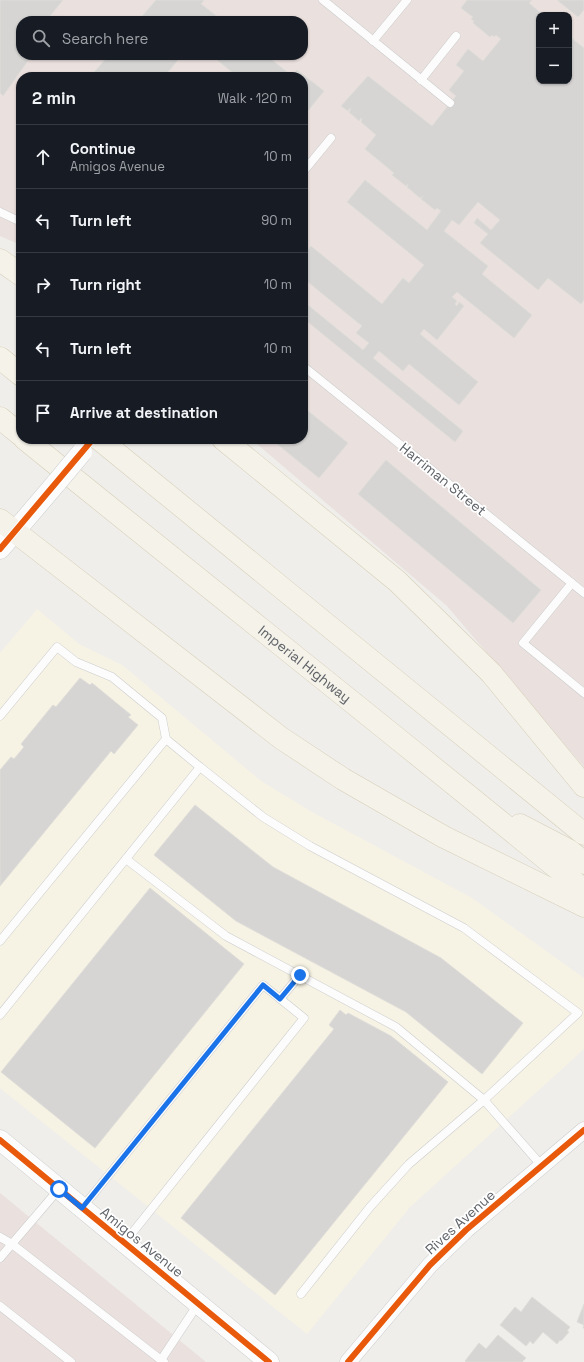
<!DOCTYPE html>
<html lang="en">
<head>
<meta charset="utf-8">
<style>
  body { margin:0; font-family:"Space Grotesk",sans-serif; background:#20242c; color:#f1f3f6 }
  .controls { position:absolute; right:12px; top:12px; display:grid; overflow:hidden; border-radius:8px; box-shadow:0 1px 3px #0004 }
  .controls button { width:36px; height:36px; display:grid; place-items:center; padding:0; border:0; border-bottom:1px solid #363941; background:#171b24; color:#f1f3f6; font:20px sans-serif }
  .stop { position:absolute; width:12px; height:12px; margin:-9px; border:3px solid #1a73e8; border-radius:50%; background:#fff }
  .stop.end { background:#1a73e8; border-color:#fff; box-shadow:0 1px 4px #0008 }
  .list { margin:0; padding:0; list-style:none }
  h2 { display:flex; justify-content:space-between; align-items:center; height:52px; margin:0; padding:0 16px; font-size:17px }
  h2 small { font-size:13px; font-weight:400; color:#9ea1a6 }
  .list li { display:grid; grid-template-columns:26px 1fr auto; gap:12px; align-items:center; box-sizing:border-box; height:64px; padding:0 16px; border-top:1px solid #363941 }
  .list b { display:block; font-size:15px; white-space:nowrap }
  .list p { margin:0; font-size:13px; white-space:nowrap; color:#9ea1a6 }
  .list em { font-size:13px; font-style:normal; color:#9ea1a6 }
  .icon { flex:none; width:22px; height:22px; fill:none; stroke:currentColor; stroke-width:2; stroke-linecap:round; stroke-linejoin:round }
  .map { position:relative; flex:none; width:584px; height:1362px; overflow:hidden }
  .search { position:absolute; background:#171b24; box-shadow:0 1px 3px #0004; left:16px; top:16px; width:292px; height:44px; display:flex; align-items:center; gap:10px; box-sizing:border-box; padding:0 14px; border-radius:16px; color:#9ea1a6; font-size:15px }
  .panel { position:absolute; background:#171b24; box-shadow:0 1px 3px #0004; left:16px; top:72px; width:292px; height:372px; border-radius:16px }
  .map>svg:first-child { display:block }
</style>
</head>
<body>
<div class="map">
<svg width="584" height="1362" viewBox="0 0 584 1362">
  <rect width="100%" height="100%" fill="#efeeea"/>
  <!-- commercial -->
  <path fill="#f7f3e4" d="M37 609 79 644 122 665 261 781 312 812 472 898 584 978V1049L410 1207 307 1334 0 1088V653Z"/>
  <!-- medical -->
  <g fill="#eae0de" fill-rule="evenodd">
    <path d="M0 0H584V767L447 606 251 439H303V77H21V245L0 236ZM539 15H569V81H539ZM21 21H303V55H21Z"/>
    <path d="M0 1193 206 1362H0Z"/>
  </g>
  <!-- building -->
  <g fill="#d6d5d3" stroke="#deddd9">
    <path d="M0 0H63L46 21H21V55H32L3 96 0 93Z"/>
    <path d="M156 0H204L201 4 223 21H138Z"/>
    <path d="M467 0H532L529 3 543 15H539V81H569V36L584 48V300L581 304 548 278 538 290 480 243 488 234 474 223 477 218 491 230 500 220 478 202 459 225 452 220 444 231 488 266 482 274 532 315 514 338 457 292 452 297 457 301 455 304 457 306 459 302 464 306 437 340 424 329 420 334 478 382 459 405 409 364 403 371 379 351 373 358 463 431 455 442 303 318V301L363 350 369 343 356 333 362 326 303 278V256L311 246 382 304 403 278 409 283 424 265 347 202 365 180 427 230 441 211 437 208 435 210 421 199 423 196 420 198 407 187 408 184 406 186 392 175 394 173 365 149 376 135 361 122 362 119 361 118 359 121 349 112 351 109 350 108 348 111 341 106 368 76 432 126 456 96 449 90 464 71 456 65 468 49 483 61 501 39 496 35 494 37 492 35 490 37 473 23 474 21 471 19 473 17 461 8Z"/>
    <path d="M557 0H584V10L578 17Z"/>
    <path d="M109 55H182L164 77H90Z"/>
    <path d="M211 55H266L292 76 297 70 324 91 303 117V77H238Z"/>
    <path d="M303 407 348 443 319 478 271 439H303Z"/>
    <path d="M386 460 541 590 513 623 358 494Z"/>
    <path d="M80 678 90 685 92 683 131 715 128 717 138 725 114 754 111 751 0 886V770L11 757 14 759 24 747 21 744 53 705 56 707Z"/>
    <path d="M195 805 273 867 441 958 523 1023 482 1074 406 1012 236 921 154 855Z"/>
    <path d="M150 888 244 964 95 1148 1 1072Z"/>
    <path d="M340 1010 346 1015 348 1013 391 1036 448 1082 275 1295 181 1218 334 1029 329 1025Z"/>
    <path d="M532 1297 570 1327 567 1331 569 1332 561 1341 560 1340 557 1344 543 1332 533 1344 530 1341 526 1346 500 1325 515 1307 521 1312Z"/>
    <path d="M584 1304V1328H583L584 1325 577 1322Z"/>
    <path d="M498 1335 526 1358 522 1362H466L465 1361 479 1343 486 1349Z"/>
  </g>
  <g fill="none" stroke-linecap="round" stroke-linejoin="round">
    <!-- service casing -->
    <g stroke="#cbcccc" stroke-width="9">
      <g id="service">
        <path d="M323 0 450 103"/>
        <path d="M373 41 407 0"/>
        <path d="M421 80 456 36"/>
        <path d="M303 172 331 138"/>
        <path d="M0 212 21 222"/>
        <path d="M303 366 584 593"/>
        <path d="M572 583 523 643 584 693"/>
        <path d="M0 716 57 647 76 662 112 677 162 718 166 739 0 941"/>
        <path d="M166 739 200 767"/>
        <path d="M126 859 226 936 396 1027 484 1100 409 1164 370 1207 301 1294"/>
        <path d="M280 999 300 975"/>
        <path d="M0 1015 200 767 263 817 310 846 464 928 578 1013 484 1100 542 1166"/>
        <path d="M82 1208 263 985 304 1018 125 1242"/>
        <path d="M0 1237 12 1244 161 1360"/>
        <path d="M0 1258 59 1189"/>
        <path d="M0 1306 71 1362"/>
        <path d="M164 1362 161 1360 198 1304"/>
      </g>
    </g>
    <!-- minor casing -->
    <g stroke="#cbcccc" stroke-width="17">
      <path id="minor" d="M348 1362 430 1265 466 1230 584 1130"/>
    </g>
    <!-- tertiary casing -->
    <g stroke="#cbcccc" stroke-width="21">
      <g id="tertiary">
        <path d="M0 549 57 482"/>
        <path d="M0 1140 269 1362"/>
      </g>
    </g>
    <!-- primary casing -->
    <g stroke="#d7ceb8" stroke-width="23">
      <g id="primary">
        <path d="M0 260 21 275"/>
        <path d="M0 358 21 375"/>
        <path d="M0 418 21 435"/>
        <path id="s1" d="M25 439C211 590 399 738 584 890"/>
        <path d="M99 439 584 834"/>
        <path d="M223 439 397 581 491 673 584 786"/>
        <path d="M0 520 281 738 343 779 444 837 584 906"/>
        <path d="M520 825 570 851 584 863"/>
      </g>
    </g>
    <!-- service -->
    <use href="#service" stroke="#fdfcfc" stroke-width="8"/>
    <!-- minor -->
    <use href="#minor" stroke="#fdfcfc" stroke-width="16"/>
    <!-- tertiary -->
    <use href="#tertiary" stroke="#fdfcfc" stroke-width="20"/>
    <!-- primary -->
    <use href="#primary" stroke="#f4f2e9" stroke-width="22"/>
    <!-- tertiary-bridge casing -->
    <g stroke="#cbcccc" stroke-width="21" stroke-linecap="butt">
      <path id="tertiary-bridge" d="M57 482 82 452"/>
    </g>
    <!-- tertiary-bridge -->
    <use href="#tertiary-bridge" stroke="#fdfcfc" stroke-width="20"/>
    <!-- cycleway casing -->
    <g stroke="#fff" stroke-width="8">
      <g id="cycleway">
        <path d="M0 549 93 439"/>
        <path d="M0 1140 269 1362"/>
        <path d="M348 1362 430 1265 466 1230 584 1130"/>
      </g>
    </g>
    <!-- cycleway -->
    <use href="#cycleway" stroke="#e8590c" stroke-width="6"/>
  </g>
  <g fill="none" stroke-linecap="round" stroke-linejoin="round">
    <!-- route -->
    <path stroke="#1a73e8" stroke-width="5" d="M59 1189 82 1208 263 985 280 999 300 975"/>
  </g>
  <g text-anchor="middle" stroke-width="3.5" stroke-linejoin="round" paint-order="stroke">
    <!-- street labels -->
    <g font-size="14" fill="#5f6368" stroke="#fff">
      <text transform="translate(443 479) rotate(39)" y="5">Harriman Street</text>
      <text dy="5" stroke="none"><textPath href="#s1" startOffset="359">Imperial Highway</textPath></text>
      <text transform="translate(460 1222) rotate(-42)" y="5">Rives Avenue</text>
      <text transform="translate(142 1242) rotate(39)" y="5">Amigos Avenue</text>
    </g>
  </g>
</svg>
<div class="controls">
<button>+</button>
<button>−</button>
</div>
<div class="stop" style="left:59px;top:1189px"></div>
<div class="stop end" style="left:300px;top:975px"></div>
<div class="search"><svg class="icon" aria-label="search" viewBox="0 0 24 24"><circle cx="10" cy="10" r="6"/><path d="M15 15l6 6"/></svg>Search here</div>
<section class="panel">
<h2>2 min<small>Walk · 120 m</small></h2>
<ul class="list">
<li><svg class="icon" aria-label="ahead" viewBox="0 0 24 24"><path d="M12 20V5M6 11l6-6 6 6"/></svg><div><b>Continue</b><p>Amigos Avenue</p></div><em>10 m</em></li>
<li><svg class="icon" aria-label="left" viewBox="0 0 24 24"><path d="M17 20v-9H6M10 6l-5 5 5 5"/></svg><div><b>Turn left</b></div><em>90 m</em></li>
<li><svg class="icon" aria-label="right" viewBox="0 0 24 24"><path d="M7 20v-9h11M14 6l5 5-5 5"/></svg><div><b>Turn right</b></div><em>10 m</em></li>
<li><svg class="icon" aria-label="left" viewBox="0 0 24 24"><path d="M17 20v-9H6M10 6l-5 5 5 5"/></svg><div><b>Turn left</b></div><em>10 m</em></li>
<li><svg class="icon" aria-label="arrive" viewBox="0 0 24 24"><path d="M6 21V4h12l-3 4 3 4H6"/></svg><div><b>Arrive at destination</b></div></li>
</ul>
</section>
</div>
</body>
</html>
